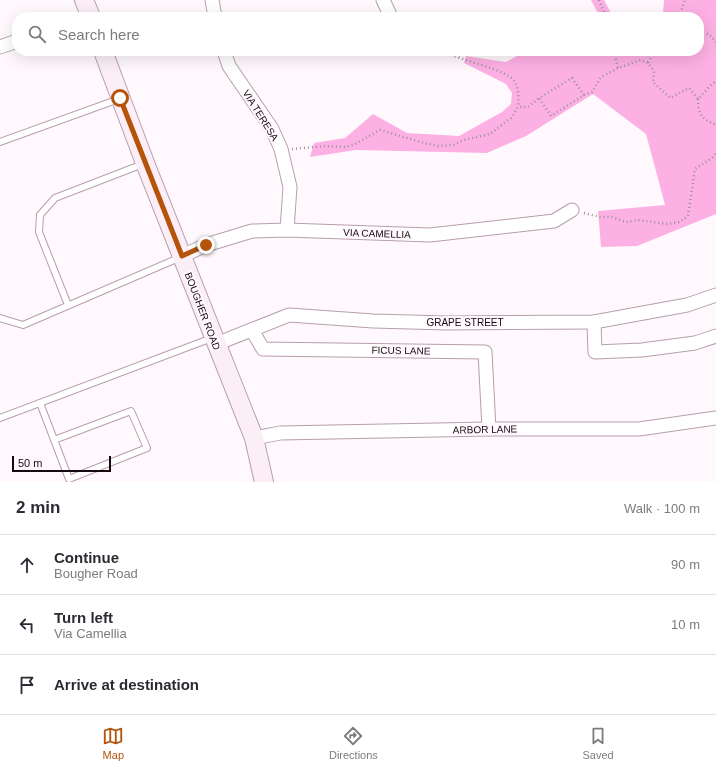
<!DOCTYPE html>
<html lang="en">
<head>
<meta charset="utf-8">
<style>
  body { margin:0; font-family:Arial,sans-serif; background:#f7f7f7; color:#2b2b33 }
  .scale { position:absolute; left:12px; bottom:10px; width:99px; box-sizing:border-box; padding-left:4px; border:2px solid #140b11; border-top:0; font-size:11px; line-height:14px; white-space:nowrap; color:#140b11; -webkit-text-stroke:3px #fff9fd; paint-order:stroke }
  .stop { position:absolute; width:12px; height:12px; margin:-9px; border:3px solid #b45309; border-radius:50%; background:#fff }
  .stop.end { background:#b45309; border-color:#fff; box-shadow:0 1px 4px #0008 }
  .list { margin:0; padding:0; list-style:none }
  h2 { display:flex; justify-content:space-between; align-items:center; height:52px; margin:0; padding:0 16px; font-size:17px }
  h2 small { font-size:13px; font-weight:400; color:#7c7c81 }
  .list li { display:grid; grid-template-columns:26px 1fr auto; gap:12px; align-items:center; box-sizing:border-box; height:60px; padding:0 16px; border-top:1px solid #e1e1e2 }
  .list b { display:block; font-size:15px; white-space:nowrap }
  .list p { margin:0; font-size:13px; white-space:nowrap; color:#7c7c81 }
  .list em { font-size:13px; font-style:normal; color:#7c7c81 }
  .icon { flex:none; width:22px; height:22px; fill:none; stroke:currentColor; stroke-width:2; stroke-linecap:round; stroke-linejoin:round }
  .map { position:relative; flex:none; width:716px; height:482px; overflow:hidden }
  .search { position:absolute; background:#fff; box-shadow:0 4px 16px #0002; left:12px; right:12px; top:12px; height:44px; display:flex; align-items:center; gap:10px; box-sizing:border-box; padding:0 14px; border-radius:16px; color:#7c7c81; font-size:15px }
  .sheet { height:232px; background:#fff }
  nav { display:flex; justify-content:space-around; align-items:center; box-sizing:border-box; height:56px; border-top:1px solid #e1e1e2; background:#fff; font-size:11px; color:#7c7c81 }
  nav a { display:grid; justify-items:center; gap:2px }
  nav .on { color:#b45309 }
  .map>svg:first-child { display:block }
</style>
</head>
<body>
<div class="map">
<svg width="716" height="482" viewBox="0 0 716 482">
  <rect width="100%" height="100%" fill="#fff9fd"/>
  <!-- green -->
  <g fill="#fdb0e4">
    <path d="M591 0H604L613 17H600Z"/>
    <path d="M664 0H716V214L637 246 601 247 598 211 665 205 646 134 593 94 526 136 487 153 356 150 310 157 314 143 345 138 373 114 407 133 459 136 502 112 511 104 512 93 506 84 464 63 466 56 506 62 526 51H699V17H658L663 13Z"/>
  </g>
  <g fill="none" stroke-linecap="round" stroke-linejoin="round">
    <!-- lane casing -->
    <g stroke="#b79eae" stroke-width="8">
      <g id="lane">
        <path d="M0 142 119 99"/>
        <path d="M68 305 39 232 40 215 55 198 143 164"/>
        <path d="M0 318 23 325 181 257"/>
        <path d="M40 403 69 479 147 448 131 411 54 440"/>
        <path d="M0 418 212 338"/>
      </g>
    </g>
    <!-- street casing -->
    <g stroke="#b79eae" stroke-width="15">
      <g id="street">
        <path d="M212 0 215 17"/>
        <path d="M383 0 391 17"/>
        <path d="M0 47 17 41"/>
        <path d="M224 51 229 66 272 129 281 149 290 187 287 230"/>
        <path d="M182 256 206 245 252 231 287 230 430 235 554 221 572 210"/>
        <path d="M594 322 595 352 642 350 695 343 716 336"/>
        <path d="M252 330 263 349 485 352 489 429"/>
        <path d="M216 344 289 315 373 321 447 323 594 322 687 305 716 295"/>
        <path d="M254 438 280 433 489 429H639L716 418"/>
      </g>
    </g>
    <!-- secondary casing -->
    <g stroke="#b79eae" stroke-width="20">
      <g id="secondary">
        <path d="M84 0 91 17"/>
        <path d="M103 51 145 163 254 438 264 482"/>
      </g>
    </g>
    <!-- path -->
    <g stroke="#999297" stroke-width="2.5" stroke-dasharray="1 3" stroke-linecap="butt">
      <path d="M599 0 606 17"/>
      <path d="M679 17 685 0"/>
      <path d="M699 40 703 33 709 34 716 42"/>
      <path d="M444 51C459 61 508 69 515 82 519 90 519 99 518 107"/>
      <path d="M614 51 618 68"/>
      <path d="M654 51 648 63 654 71 653 82 670 98 689 88 698 99 711 85 716 81"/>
      <path d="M584 95 572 78 539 98 551 116 584 95 592 92 601 77 618 68 641 60 648 63"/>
      <path d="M698 99C698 115 702 119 716 125"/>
      <path d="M292 149 325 146 346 147 355 144 380 130 424 143 439 146 453 145 464 140 490 134 511 118 518 107H528L539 98"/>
      <path d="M584 213 600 217H612L626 222 638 220 667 224 679 222 688 216 695 169 712 158 716 153"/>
    </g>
    <!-- lane -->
    <use href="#lane" stroke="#fff" stroke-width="6"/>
    <!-- street -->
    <use href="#street" stroke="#fff" stroke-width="13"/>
    <!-- secondary -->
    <use href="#secondary" stroke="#fceef7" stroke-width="18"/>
  </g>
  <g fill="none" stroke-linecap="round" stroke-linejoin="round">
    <!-- route -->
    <path stroke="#b45309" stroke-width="5" d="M120 98 182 256 206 245"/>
  </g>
  <g text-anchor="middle" stroke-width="4" stroke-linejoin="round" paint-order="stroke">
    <!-- street labels -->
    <g font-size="10" fill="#140b11" stroke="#fff9fd">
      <text transform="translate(261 115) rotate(58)" y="4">VIA TERESA</text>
      <text transform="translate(377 233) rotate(2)" y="4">VIA CAMELLIA</text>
      <text transform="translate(203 311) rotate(69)" y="4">BOUGHER ROAD</text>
      <text x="465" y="326">GRAPE STREET</text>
      <text transform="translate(401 350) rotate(1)" y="4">FICUS LANE</text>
      <text transform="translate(485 429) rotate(-1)" y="4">ARBOR LANE</text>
    </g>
  </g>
</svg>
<div class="scale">50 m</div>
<div class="stop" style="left:120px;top:98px"></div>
<div class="stop end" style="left:206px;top:245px"></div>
<div class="search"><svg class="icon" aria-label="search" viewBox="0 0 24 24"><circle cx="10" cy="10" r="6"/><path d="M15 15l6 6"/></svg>Search here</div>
</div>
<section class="sheet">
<h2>2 min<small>Walk · 100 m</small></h2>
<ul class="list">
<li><svg class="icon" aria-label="ahead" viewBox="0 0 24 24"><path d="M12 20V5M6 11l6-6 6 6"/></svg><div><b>Continue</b><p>Bougher Road</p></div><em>90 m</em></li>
<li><svg class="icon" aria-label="left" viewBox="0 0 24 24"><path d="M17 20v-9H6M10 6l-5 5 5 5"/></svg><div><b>Turn left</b><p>Via Camellia</p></div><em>10 m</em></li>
<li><svg class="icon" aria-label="arrive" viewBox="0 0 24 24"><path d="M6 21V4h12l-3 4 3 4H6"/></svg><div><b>Arrive at destination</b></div></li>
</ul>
</section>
<nav>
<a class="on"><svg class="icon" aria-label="map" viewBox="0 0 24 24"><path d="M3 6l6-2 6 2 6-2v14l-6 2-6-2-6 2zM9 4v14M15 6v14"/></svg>Map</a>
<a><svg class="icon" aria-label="directions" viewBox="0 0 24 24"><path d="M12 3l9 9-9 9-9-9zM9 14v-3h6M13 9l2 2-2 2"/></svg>Directions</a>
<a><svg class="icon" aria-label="saved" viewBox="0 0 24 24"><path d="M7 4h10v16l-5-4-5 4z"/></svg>Saved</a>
</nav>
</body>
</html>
